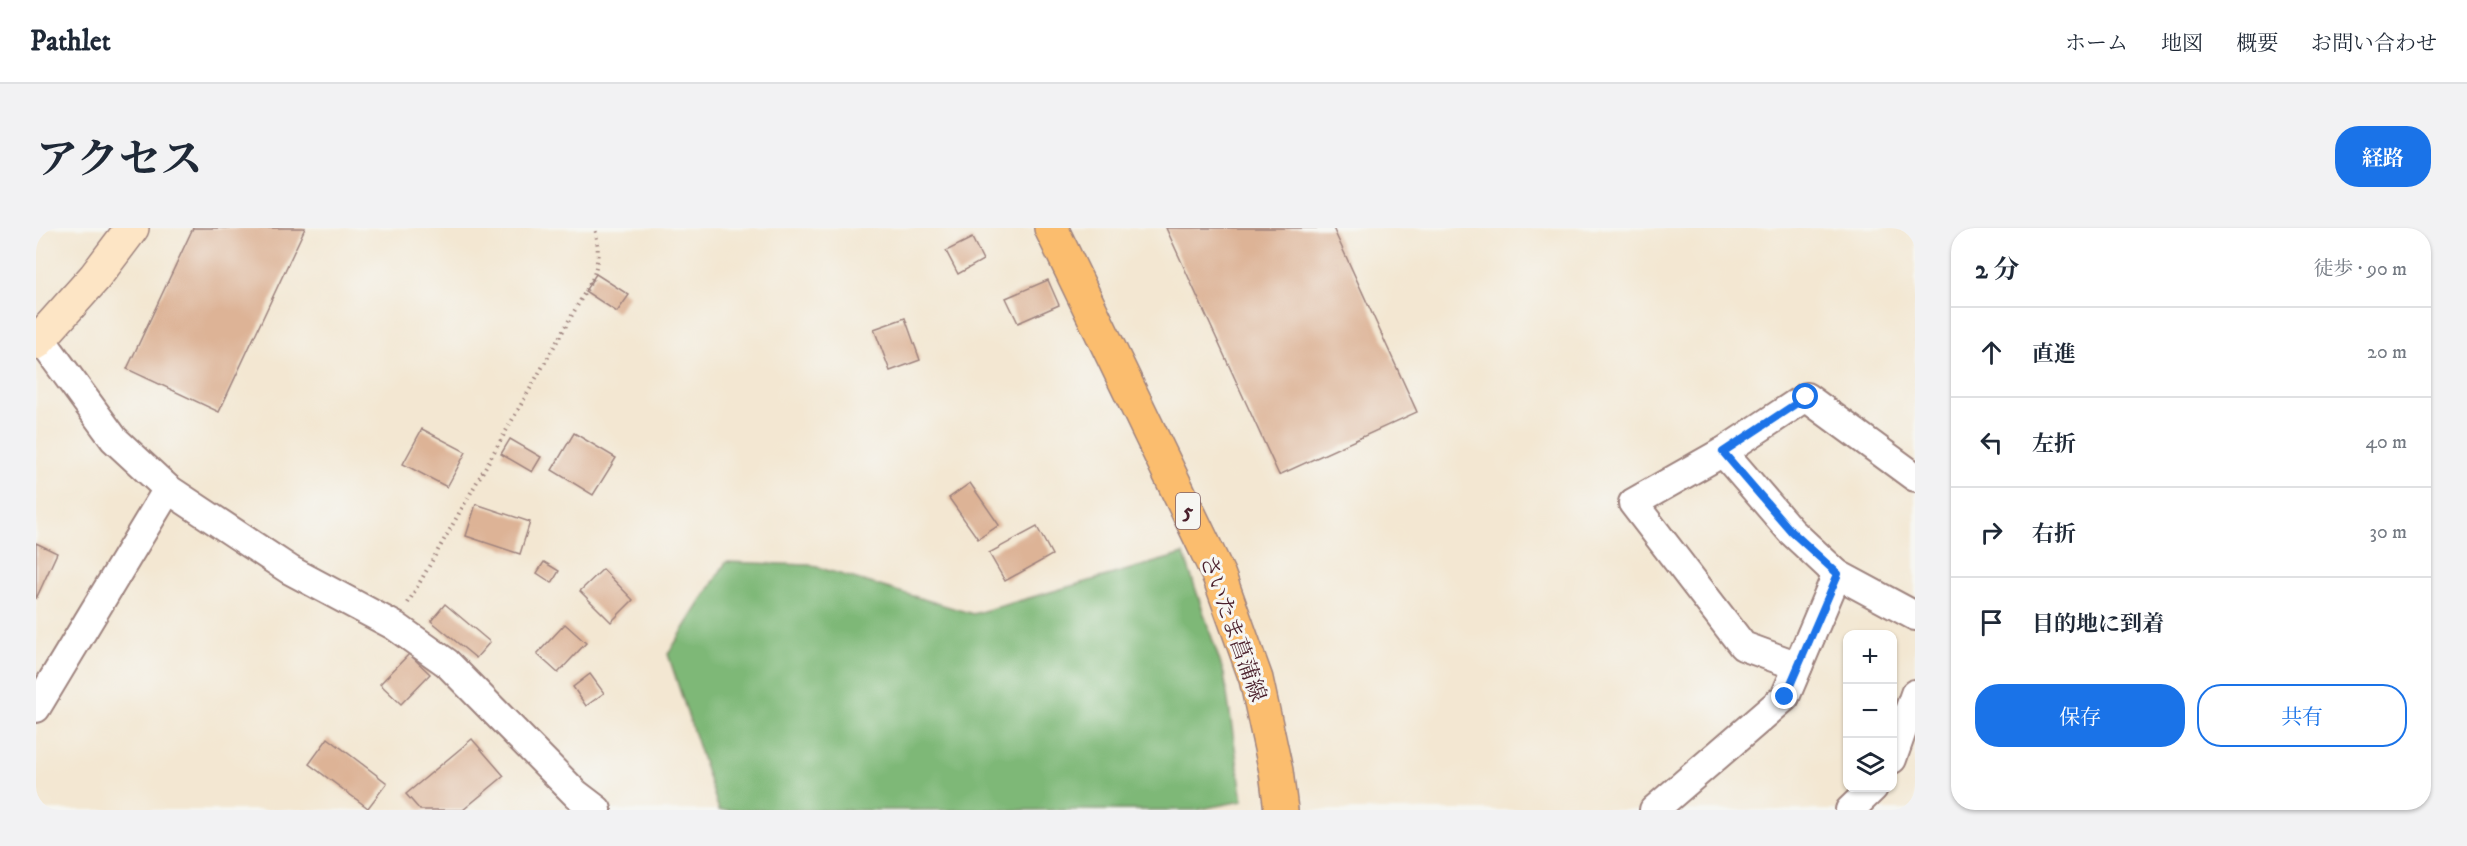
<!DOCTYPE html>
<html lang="ja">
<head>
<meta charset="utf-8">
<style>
  body { margin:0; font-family:"IM FELL DW Pica","Noto Serif JP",serif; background:#f2f2f3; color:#1f2937 }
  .controls { position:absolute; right:18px; bottom:18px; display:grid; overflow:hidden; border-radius:12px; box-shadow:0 2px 4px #0004 }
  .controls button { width:54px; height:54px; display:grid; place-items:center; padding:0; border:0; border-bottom:2px solid #e0e1e3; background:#fff; color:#1f2937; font:30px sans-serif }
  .stop { position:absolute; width:18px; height:18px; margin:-14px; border:4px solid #1a73e8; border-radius:50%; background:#fff }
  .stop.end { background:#1a73e8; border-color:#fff; box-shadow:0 2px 6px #0008 }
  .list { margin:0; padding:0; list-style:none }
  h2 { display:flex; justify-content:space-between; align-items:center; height:78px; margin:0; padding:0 24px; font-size:26px }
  h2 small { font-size:20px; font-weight:400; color:#747a83 }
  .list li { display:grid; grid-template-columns:39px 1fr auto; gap:18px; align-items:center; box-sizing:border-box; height:90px; padding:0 24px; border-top:2px solid #e0e1e3 }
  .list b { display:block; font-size:22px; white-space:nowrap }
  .list em { font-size:20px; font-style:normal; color:#747a83 }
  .actions { display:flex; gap:12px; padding:18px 24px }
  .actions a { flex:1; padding:14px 0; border:2px solid #1a73e8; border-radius:24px; text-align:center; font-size:21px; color:#1a73e8 }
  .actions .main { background:#1a73e8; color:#fff }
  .icon { flex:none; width:33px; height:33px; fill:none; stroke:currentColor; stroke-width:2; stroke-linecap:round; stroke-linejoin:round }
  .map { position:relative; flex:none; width:1879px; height:582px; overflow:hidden; border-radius:24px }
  header { display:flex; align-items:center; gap:36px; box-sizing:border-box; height:84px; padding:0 30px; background:#fff; border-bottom:2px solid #e0e1e3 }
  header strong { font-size:28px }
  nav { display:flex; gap:33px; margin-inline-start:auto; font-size:21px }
  .intro { display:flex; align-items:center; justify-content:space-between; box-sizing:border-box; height:144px; padding:0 36px }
  h1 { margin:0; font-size:42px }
  .button { padding:15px 27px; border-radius:24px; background:#1a73e8; color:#fff; font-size:21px; font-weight:700 }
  main { display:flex; gap:36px; padding:0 36px }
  aside { flex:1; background:#fff; border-radius:24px; box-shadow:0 2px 4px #0004 }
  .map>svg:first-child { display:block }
</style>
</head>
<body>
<header>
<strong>Pathlet</strong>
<nav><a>ホーム</a><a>地図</a><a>概要</a><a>お問い合わせ</a></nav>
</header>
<div class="intro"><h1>アクセス</h1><a class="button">経路</a></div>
<main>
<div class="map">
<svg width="1879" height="582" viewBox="0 0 1879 582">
  <rect width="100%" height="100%" fill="#f6f6f2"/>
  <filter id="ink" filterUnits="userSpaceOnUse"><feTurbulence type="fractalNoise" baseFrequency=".0167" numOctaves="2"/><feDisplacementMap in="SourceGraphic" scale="12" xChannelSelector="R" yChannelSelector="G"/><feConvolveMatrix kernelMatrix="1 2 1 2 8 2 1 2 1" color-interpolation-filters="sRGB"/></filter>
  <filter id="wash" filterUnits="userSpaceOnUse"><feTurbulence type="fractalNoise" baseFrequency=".008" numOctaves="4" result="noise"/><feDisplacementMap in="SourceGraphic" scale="24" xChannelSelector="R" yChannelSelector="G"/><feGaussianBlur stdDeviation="1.35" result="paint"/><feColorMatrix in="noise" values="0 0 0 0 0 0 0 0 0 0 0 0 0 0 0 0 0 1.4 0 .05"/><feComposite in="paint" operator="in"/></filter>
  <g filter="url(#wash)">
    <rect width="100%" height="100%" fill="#f3e7d2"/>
    <!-- forest -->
    <path fill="#7eb877" stroke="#646c51" stroke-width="1.5" d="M1148 326 1188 446 1207 573 1160 582H683L632 426 690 334 774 337 937 386Z"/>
    <g id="blocks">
      <!-- building -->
      <g fill="#ddb396">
        <path d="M157 0H269L183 184 91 141Z"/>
        <path d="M1130 0H1297L1381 184 1243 247Z"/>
        <path d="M936 10 947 32 922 46 910 23Z"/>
        <path d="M560 46 593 67 581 84 549 63Z"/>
        <path d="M1012 52 1023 77 982 95 970 70Z"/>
        <path d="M869 90 884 132 854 143 838 101Z"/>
        <path d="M386 201 430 224 411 259 367 236Z"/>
        <path d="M538 205 580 230 557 267 516 242Z"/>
        <path d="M474 211 505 229 496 244 465 226Z"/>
        <path d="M934 255 963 297 942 311 913 270Z"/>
        <path d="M440 276 494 294 484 326 430 308Z"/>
        <path d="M1001 299 1016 327 969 353 953 325Z"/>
        <path d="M0 315 21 325 0 371Z"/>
        <path d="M508 334 523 343 516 355 501 345Z"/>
        <path d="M567 341 597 372 575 394 544 363Z"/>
        <path d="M409 376 454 414 440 430 395 393Z"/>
        <path d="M529 396 550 415 522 445 501 426Z"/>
        <path d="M373 426 394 446 365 476 344 456Z"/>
        <path d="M554 446 568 465 550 478 537 459Z"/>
        <path d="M292 510 351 555 332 580 273 536Z"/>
        <path d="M436 511 468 548 427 582H384L370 566Z"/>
      </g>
    </g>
  </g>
  <g filter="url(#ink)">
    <use href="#blocks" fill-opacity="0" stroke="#9e837e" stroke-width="1.5"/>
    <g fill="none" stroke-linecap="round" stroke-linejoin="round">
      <!-- minor casing -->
      <g stroke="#9e837e" stroke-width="32">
        <g id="minor">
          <path d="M4 110 78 211 132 261 254 342 359 398 411 435 540 566 561 582"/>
          <path d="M1687 224 1755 303 1801 346 1879 388"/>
          <path d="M1762 438 1707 418 1597 275 1687 224 1770 169 1879 249"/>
          <path d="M0 480 132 261"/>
          <path d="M1856 531 1879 466"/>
          <path d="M1618 582 1749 469 1801 346"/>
          <path d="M1814 582 1837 560"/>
        </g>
      </g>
      <!-- secondary casing -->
      <g stroke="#9e837e" stroke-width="36">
        <path id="secondary" d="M0 115 59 49 96 0"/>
      </g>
      <!-- primary casing -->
      <g stroke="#9e837e" stroke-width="36">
        <path id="primary" d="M1015 0 1183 348 1220 451 1240 543 1245 582"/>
      </g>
      <!-- path -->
      <path stroke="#9e837e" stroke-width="4" stroke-dasharray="1.5 4.5" stroke-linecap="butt" d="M372 375 556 52C563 34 563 19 559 0"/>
      <!-- minor -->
      <use href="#minor" stroke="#fff" stroke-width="28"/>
      <!-- secondary -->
      <use href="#secondary" stroke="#fde5c5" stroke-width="33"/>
      <!-- primary -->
      <use href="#primary" stroke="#fbbd6e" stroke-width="33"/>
    </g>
  </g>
  <g fill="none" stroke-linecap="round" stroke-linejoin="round" filter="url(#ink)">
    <!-- route -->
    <path stroke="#1a73e8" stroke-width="8" d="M1749 469 1802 346 1755 303 1687 224 1770 169"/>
  </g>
  <g text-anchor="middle" stroke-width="6" stroke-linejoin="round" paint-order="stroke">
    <!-- shield labels -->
    <rect fill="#f6f6f2" stroke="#7e6067" stroke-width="1.5" x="1140" y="265" width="24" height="36" rx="4.5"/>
    <g font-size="21" font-weight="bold" fill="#4a1f2b">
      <text x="1152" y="290">5</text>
    </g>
    <!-- street labels -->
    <g font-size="22" fill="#4a1f2b" stroke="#f6f6f2">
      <text transform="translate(1198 400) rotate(70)" y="8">さいたま菖蒲線</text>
    </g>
  </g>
</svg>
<div class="controls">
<button>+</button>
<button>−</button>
<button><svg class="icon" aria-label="layers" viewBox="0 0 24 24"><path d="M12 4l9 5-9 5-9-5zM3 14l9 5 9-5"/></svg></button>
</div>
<div class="stop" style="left:1770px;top:169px"></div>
<div class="stop end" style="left:1749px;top:469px"></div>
</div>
<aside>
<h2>2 分<small>徒歩 · 90 m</small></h2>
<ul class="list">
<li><svg class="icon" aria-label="ahead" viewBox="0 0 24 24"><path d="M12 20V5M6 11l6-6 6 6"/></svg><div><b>直進</b></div><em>20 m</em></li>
<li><svg class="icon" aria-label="left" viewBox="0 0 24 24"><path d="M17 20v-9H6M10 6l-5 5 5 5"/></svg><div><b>左折</b></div><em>40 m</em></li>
<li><svg class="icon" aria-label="right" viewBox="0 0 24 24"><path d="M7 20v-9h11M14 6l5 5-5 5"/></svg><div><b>右折</b></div><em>30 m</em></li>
<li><svg class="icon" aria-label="arrive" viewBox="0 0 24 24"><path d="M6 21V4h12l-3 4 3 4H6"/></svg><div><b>目的地に到着</b></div></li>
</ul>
<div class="actions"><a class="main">保存</a><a>共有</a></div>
</aside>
</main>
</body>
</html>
